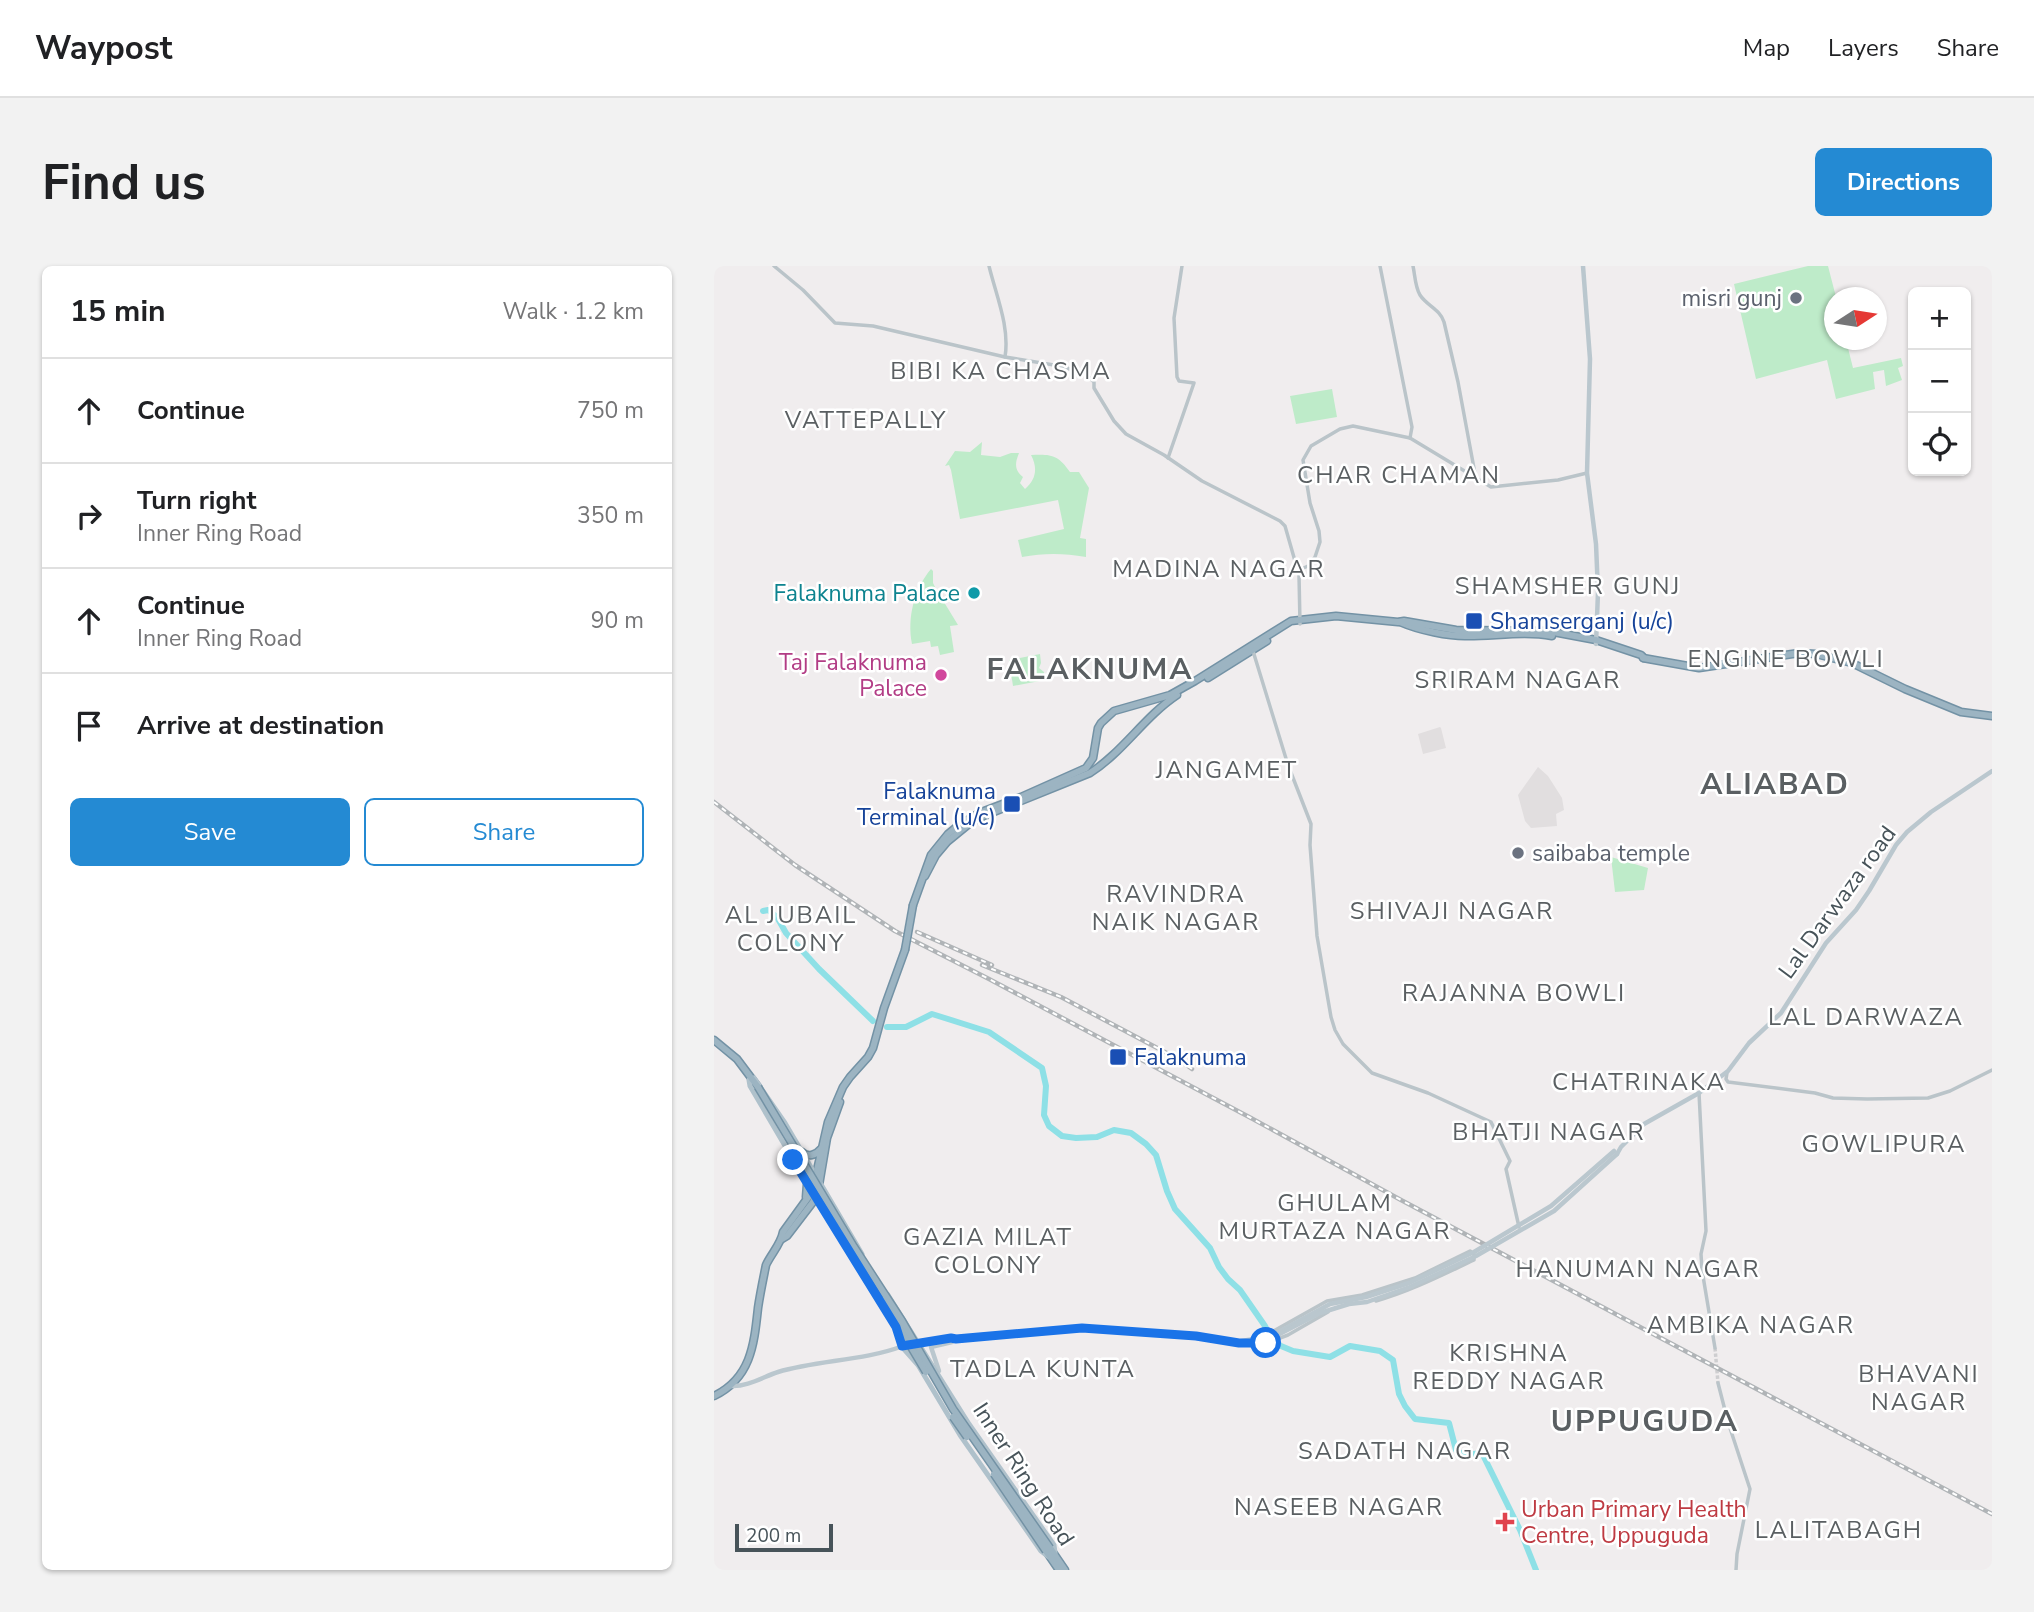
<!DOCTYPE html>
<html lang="en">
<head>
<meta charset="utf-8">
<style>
  body { margin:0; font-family:"Nunito Sans",sans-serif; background:#f2f2f2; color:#202124 }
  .controls { position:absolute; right:21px; top:21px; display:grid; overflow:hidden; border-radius:10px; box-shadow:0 2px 5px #0004 }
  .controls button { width:63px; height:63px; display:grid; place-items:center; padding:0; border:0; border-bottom:2px solid #e0e0e0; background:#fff; color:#202124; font:35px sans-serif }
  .compass { position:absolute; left:1110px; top:21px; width:63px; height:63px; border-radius:50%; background:#fff; box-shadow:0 2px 5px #0004; rotate:78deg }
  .scale { position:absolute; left:21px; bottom:18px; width:98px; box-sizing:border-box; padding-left:7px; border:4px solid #475359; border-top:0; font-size:19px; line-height:24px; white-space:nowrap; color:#475359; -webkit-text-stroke:5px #fff; paint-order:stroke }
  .stop { position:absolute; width:21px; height:21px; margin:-16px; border:5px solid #1a73e8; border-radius:50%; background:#fff }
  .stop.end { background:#1a73e8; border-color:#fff; box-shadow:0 2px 7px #0008 }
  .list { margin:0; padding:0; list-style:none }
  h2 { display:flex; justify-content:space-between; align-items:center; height:91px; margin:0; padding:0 28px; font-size:30px }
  h2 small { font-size:23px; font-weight:400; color:#757577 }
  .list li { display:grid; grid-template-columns:46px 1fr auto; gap:21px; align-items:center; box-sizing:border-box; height:105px; padding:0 28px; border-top:2px solid #e0e0e0 }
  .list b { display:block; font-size:26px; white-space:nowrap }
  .list p { margin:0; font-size:23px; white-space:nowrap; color:#757577 }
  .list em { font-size:23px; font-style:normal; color:#757577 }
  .actions { display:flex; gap:14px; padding:21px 28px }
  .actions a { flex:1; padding:16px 0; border:2px solid #248ad3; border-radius:10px; text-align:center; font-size:24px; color:#248ad3 }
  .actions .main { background:#248ad3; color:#fff }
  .icon { flex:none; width:38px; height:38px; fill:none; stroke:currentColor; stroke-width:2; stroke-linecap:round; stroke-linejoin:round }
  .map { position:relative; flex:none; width:1278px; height:1304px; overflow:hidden; border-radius:10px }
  header { display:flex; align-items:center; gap:42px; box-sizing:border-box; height:98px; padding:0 35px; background:#fff; border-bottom:2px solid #e0e0e0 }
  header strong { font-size:33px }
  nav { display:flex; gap:38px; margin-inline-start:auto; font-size:24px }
  .intro { display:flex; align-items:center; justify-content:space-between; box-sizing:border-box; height:168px; padding:0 42px }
  h1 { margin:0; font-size:49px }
  .button { padding:18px 32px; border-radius:10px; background:#248ad3; color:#fff; font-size:24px; font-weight:700 }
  main { display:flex; gap:42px; padding:0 42px }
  aside { flex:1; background:#fff; border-radius:10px; box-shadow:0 2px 5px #0004 }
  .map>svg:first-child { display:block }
</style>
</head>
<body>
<header>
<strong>Waypost</strong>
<nav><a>Map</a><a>Layers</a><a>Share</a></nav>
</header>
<div class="intro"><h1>Find us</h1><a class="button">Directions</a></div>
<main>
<aside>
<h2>15 min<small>Walk · 1.2 km</small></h2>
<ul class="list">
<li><svg class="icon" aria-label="ahead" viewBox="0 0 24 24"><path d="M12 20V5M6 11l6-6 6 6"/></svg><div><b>Continue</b></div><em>750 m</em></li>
<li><svg class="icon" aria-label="right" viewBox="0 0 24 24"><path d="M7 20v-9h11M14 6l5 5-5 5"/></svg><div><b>Turn right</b><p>Inner Ring Road</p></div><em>350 m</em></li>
<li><svg class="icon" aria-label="ahead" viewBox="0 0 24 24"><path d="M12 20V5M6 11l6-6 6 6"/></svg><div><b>Continue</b><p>Inner Ring Road</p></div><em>90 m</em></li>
<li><svg class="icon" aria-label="arrive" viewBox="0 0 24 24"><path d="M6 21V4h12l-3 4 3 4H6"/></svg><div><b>Arrive at destination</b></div></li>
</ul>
<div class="actions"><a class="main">Save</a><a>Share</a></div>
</aside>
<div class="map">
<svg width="1278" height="1304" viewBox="0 0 1278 1304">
  <rect width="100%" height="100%" fill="#f0edee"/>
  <!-- education -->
  <g fill="#e1dedf">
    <path d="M726 461 727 462 732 482 709 488 704 468Z"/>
    <path d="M824 501 834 510 848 532 850 544 842 548 843 560 817 562 811 555 804 529Z"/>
  </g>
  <!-- green -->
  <g fill="#beebc9">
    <path d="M1094 0H1114L1122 31 1120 32V74H1132L1139 102 1187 92 1189 100 1184 102 1188 114 1172 120 1170 104 1159 106 1161 123 1122 133 1113 94 1042 113 1020 18Z"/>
    <path d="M618 123 623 151 582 158 576 130Z"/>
    <path d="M268 176 267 189 286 191 297 187H305C301 197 300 204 309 211L306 217 311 223C322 214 324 202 317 189 338 188 344 189 356 206H365L375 222 366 272 372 273V291C349 287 330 287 308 291L304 274 350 263 344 234 246 253 237 204 235 199 231 200 241 185 256 186Z"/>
    <path d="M217 303 219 305V317L222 323 244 359 236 360 240 386 226 389 224 380 217 381 216 375 198 378C193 352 200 323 217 303Z"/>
    <path d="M326 388 327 397 325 402 330 406 331 414 299 420 295 394Z"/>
    <path d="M897 591 934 602 930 624 901 626Z"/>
  </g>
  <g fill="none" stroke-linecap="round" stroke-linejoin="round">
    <!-- river -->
    <g stroke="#8ee0e6" stroke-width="6">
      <path d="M49 645 54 644 63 651 72 667 105 703 159 755"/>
      <path d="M173 761H192L218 748 275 766 328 802 332 820 330 849 335 860 348 870 362 872 383 871 400 864 417 867 432 878 442 889 453 925 461 943 496 982 505 1001 514 1013 526 1024 551 1060 557 1072 567 1080 579 1085 616 1091 636 1080 666 1085 679 1094 685 1128 691 1140 701 1153 735 1157 742 1184 750 1189 768 1187 806 1264 822 1304"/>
    </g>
    <!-- tertiary-tunnel -->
    <path stroke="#ceced0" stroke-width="3.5" stroke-dasharray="3.5 2" stroke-linecap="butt" d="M1001 1082 1004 1117"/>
    <!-- trunk casing -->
    <g stroke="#7392a5" stroke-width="9">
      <g id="trunk">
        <path d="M686 356C704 364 736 371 755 370 782 370 811 365 838 370"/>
        <path d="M929 392 985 402 1085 387 1102 388 1138 397 1191 423 1247 446 1278 450"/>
        <path d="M494 412 553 375"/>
        <path d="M211 610 222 589 233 576 255 558 265 552 376 507C409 486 430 451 463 429"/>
        <path d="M199 639 217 589 234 568 245 559 265 547 307 531 372 502 379 492 384 462 387 457 400 445 456 429 481 415 577 355 622 350 684 356 690 355 742 364 834 365 882 374 927 389 930 392"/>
        <path d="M0 774 23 793 44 821"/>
        <path d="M88 886C94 892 102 889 107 883"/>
        <path d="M92 931 93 918"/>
        <path d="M68 973 73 970 99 936 104 925 113 872 126 836"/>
        <path d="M0 1130C37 1112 40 1079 44 1042 46 1028 49 1014 52 999 57 988 67 978 69 966L98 926 114 856 129 821 136 811 154 791 159 782 170 742 191 684"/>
        <path d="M336 1282 351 1304"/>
        <path d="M332 1285 345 1304"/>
      </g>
    </g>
    <!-- tertiary -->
    <g stroke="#bac4c9" stroke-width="3.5">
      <path d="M60 0 89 24 121 57 159 60 291 91 346 100 372 108 380 116V122L400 155 412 168 450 189 488 215 566 255 571 260 585 309 586 358"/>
      <path d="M275 0C282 29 296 61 291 91"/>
      <path d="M666 0 698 161 696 172"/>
      <path d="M699 0C701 9 701 21 706 29 713 40 726 43 730 56L744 116 762 213"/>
      <path d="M454 192 480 117 465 115 463 111 460 52 468 0"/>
      <path d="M585 304 594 300 601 291 606 276 605 265 596 237 589 194 597 180 626 163 639 160 696 172 777 221 844 214 873 207"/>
      <path d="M539 385 574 499 597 558 596 579 603 670 617 751 621 764 629 778 658 807 714 827 777 856 796 895 792 903 805 961"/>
      <path d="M1013 807 1012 813 1014 816 1101 827 1119 832 1153 833 1214 832 1236 825 1278 804"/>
      <path d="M985 827 992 965 987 988 988 1004 1001 1082"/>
      <path d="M549 1071 613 1035 648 1029 701 1012 756 985 760 988V994C728 1009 697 1025 662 1035"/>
      <path d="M553 1077 574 1069 614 1046"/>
      <path d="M1004 1117 1014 1156 1036 1223 1023 1288 1022 1304"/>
    </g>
    <!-- secondary -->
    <g stroke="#bac7ce" stroke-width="4.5">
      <path d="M869 0 876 93 873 207 882 278 884 326 882 378"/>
      <path d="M903 888 907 881 930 858 985 827 1014 805 1035 777 1067 747 1112 677 1142 644 1155 625 1182 579 1193 566 1217 546 1278 505"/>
      <path d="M522 1076 551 1071"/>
      <path d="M201 1077 237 1072 241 1073 368 1062 482 1071 525 1077 552 1075"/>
      <path d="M225 1105 217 1081 238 1076 241 1073"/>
      <path d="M17 1120C33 1121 49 1111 64 1106 105 1094 149 1095 189 1080"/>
    </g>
    <!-- primary -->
    <g stroke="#afc1cb" stroke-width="5">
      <path d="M40 812 71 857 148 988"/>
      <path d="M35 814 36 820 94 919"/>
      <path d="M101 930 182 1061 189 1082 204 1099 246 1169 327 1285 335 1291"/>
      <path d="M174 1029 255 1158 340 1279 341 1287"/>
    </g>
    <!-- trunk -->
    <use href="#trunk" stroke="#9cb4c2" stroke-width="6"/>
    <!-- rail casing -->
    <g stroke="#b0b4b7" stroke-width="4.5">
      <g id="rail">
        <path d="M0 536 81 599 181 665 275 713 537 852 687 934 1278 1248"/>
        <path d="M203 666 278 699"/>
        <path d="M268 699 347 731 464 793 478 803"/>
      </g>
    </g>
    <!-- rail -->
    <use href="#rail" stroke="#fff" stroke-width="2" stroke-dasharray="5" stroke-linecap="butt"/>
    <!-- trunk-bridge casing -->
    <g stroke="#7392a5" stroke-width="9" stroke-linecap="butt">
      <g id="trunk-bridge">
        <path d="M191 684 199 639"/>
        <path d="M44 821 140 981 188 1055 239 1143 336 1282"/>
        <path d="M169 1034 212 1106"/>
        <path d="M239 1151 253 1171"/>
        <path d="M280 1208 332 1285"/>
      </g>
    </g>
    <!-- secondary-bridge -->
    <g stroke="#bac7ce" stroke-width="4.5">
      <path d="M551 1071 561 1068 616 1038 652 1031 695 1017 760 986 837 940 900 885"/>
      <path d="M552 1075 606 1047 635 1038 653 1036 696 1021 762 990 840 945 903 888"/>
    </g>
    <!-- trunk-bridge -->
    <use href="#trunk-bridge" stroke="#9cb4c2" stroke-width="6"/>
  </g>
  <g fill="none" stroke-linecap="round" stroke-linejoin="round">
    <!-- route -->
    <path stroke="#1a73e8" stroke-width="9" d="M79 894 182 1061 188 1080 237 1072 242 1073 368 1062 482 1070 525 1077H552"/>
  </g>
  <!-- markers -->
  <g fill="#6b7280" stroke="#fff" stroke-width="2.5">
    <circle cx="1082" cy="32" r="7"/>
    <circle cx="804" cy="587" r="7"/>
  </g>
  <circle fill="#0f9aa8" stroke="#fff" stroke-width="2.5" cx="260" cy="327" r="7"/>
  <g fill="#1a4fb4" stroke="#fff" stroke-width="2.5">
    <rect x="751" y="346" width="18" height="18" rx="3.5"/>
    <rect x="289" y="529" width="18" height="18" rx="3.5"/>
    <rect x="395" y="782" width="18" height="18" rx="3.5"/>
  </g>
  <circle fill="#d1479c" stroke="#fff" stroke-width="2.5" cx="227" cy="409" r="7"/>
  <path fill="#e0444e" stroke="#fff" stroke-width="2.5" d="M787.5 1245.5h7v7h7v7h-7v7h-7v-7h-7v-7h7z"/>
  <g text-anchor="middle" stroke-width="5" stroke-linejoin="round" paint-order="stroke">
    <!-- worship labels -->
    <g font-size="23" fill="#5b616d" stroke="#fff" text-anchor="end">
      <text x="1068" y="40">misri gunj</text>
      <text x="818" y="595" text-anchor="start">saibaba temple</text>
    </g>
    <!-- culture labels -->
    <g font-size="23" fill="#0d838f" stroke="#fff" text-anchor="end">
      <text x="246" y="335">Falaknuma Palace</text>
    </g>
    <!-- transit labels -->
    <g font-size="23" fill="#164399" stroke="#fff" text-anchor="start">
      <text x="776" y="363">Shamserganj (u/c)</text>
      <text x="282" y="533" text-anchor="end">Falaknuma<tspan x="282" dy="26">Terminal (u/c)</tspan></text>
      <text x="420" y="799">Falaknuma</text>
    </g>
    <!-- hotel labels -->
    <g font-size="23" fill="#b23c85" stroke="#fff" text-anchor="end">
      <text x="213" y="404">Taj Falaknuma<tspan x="213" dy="26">Palace</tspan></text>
    </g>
    <!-- street labels -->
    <g font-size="23" fill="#475359" stroke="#fff">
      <text transform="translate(1123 636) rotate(-54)" y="8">Lal Darwaza road</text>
      <text transform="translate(310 1208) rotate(57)" y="8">Inner Ring Road</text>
    </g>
    <!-- health labels -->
    <g font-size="23" fill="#be3a42" stroke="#fff" text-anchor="start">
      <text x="807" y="1251">Urban Primary Health<tspan x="807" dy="26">Centre, Uppuguda</tspan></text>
    </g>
    <!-- neighbourhood labels -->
    <g font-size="24" letter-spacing="2" fill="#5a5f62" stroke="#fff">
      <text x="287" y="113">BIBI KA CHASMA</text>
      <text x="152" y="162">VATTEPALLY</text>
      <text x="685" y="217">CHAR CHAMAN</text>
      <text x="505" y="311">MADINA NAGAR</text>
      <text x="854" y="328">SHAMSHER GUNJ</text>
      <text x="1072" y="401">ENGINE BOWLI</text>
      <text x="804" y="422">SRIRAM NAGAR</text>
      <text x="513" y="512">JANGAMET</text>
      <text x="462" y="636">RAVINDRA<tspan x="462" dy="28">NAIK NAGAR</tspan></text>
      <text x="738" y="653">SHIVAJI NAGAR</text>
      <text x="77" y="657">AL JUBAIL<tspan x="77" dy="28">COLONY</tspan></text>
      <text x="800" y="735">RAJANNA BOWLI</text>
      <text x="1152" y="759">LAL DARWAZA</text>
      <text x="925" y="824">CHATRINAKA</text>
      <text x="835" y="874">BHATJI NAGAR</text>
      <text x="1170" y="886">GOWLIPURA</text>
      <text x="621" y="945">GHULAM<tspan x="621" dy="28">MURTAZA NAGAR</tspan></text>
      <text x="274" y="979">GAZIA MILAT<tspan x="274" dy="28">COLONY</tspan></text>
      <text x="924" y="1011">HANUMAN NAGAR</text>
      <text x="1037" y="1067">AMBIKA NAGAR</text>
      <text x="795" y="1095">KRISHNA<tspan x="795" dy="28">REDDY NAGAR</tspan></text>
      <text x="329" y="1111">TADLA KUNTA</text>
      <text x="1205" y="1116">BHAVANI<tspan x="1205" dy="28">NAGAR</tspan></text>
      <text x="691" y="1193">SADATH NAGAR</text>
      <text x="625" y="1249">NASEEB NAGAR</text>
      <text x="1125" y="1272">LALITABAGH</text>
    </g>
    <!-- district labels -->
    <g font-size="30" font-weight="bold" letter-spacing="2" fill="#5a5f62" stroke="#fff">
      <text x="376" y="413">FALAKNUMA</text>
      <text x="1061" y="528">ALIABAD</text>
      <text x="931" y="1165">UPPUGUDA</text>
    </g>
  </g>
</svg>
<div class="controls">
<button>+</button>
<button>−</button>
<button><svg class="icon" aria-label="locate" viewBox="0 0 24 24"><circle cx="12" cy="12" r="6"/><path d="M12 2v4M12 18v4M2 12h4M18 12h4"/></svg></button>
</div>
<svg class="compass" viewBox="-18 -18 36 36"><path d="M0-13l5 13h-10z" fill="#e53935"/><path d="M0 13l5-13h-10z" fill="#757577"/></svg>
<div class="scale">200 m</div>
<div class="stop" style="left:552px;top:1077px"></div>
<div class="stop end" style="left:79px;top:894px"></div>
</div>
</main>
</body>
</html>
